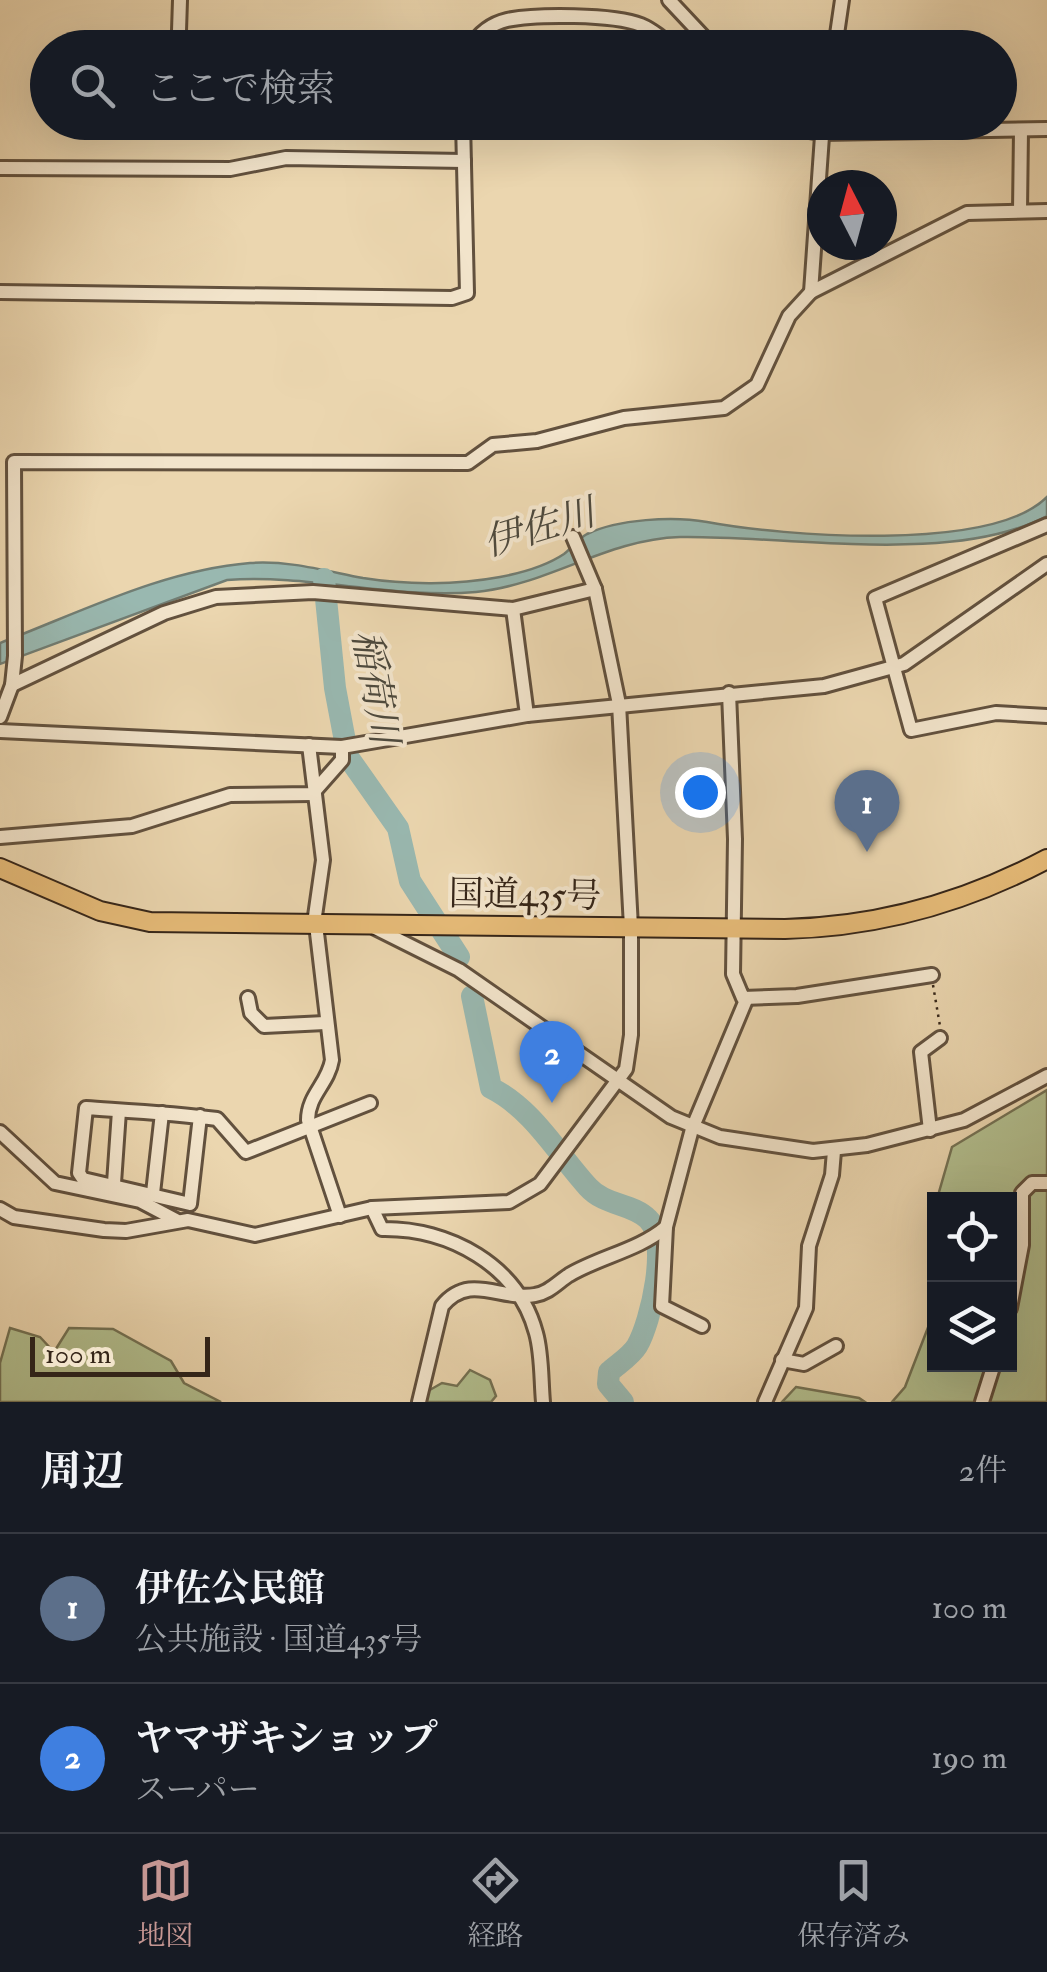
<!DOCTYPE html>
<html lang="ja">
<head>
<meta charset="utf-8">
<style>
  body { margin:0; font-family:"IM FELL Double Pica","Noto Serif JP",serif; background:#242831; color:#f1f3f6 }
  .controls { position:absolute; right:30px; bottom:30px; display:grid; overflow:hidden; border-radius:0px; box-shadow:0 10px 40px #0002 }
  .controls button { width:90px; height:90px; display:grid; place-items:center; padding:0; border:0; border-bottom:2px solid #363941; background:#171b24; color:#f1f3f6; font:50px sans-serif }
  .compass { position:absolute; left:807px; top:170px; width:90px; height:90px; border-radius:50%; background:#171b24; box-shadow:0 10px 40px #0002; rotate:354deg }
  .scale { position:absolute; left:30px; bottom:25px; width:180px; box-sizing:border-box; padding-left:10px; border:5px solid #352518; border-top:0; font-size:28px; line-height:35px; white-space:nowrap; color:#352518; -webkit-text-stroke:8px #f2e4cb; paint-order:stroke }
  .you { position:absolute; left:700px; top:792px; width:35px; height:35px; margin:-25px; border:8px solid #fff; border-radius:50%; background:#1a73e8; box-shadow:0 0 0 15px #1a73e833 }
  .badge { display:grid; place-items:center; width:65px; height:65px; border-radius:50%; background:#c59692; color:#fff; font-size:32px; font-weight:700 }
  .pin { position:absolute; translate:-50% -82px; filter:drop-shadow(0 2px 5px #0008) }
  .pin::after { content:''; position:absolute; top:52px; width:35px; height:30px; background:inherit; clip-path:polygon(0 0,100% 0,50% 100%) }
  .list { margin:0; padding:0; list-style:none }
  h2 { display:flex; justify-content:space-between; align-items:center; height:130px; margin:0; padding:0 40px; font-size:42px }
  h2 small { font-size:32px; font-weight:400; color:#9ea1a6 }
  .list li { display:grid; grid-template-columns:65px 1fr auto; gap:30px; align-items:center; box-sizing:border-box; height:150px; padding:0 40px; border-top:2px solid #363941 }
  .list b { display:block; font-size:38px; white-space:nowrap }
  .list p { margin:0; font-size:32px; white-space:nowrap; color:#9ea1a6 }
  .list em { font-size:32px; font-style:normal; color:#9ea1a6 }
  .icon { flex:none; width:55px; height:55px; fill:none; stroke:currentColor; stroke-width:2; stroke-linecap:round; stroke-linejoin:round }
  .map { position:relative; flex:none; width:1047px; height:1402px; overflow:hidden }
  .search { position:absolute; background:#171b24; box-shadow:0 10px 40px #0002; left:30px; right:30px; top:30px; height:110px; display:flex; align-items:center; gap:25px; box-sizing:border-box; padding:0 35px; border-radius:55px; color:#9ea1a6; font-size:38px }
  .sheet { height:430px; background:#171b24 }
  nav { display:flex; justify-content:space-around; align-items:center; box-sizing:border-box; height:140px; border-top:2px solid #363941; background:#171b24; font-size:28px; color:#9ea1a6 }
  nav a { display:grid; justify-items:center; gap:5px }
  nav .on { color:#c59692 }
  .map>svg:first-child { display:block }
</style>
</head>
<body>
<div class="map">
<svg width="1047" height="1402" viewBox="0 0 1047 1402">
  <rect width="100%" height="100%" fill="#ebd6af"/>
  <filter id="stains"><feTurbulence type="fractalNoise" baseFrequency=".002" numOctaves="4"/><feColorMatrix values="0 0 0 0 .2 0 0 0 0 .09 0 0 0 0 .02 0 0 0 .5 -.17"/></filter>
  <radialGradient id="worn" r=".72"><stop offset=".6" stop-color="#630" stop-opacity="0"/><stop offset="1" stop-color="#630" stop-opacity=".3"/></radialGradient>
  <!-- green -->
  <g fill="#b2bf8f" stroke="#747254" stroke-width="2.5">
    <path d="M1047 1090V1402H892L905 1387 934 1312V1364H1010V1200L937 1199 952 1147Z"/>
    <path d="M10 1328 40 1337 54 1352 69 1328 113 1329 171 1361 184 1383 221 1402H0V1363Z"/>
    <path d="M470 1370 490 1380 496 1396 491 1402H424L428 1391 442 1383 457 1386Z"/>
    <path d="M796 1387 859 1398 865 1402H782Z"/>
  </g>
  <!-- water -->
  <path fill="#99b8b0" stroke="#717d73" stroke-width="2.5" d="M1047 497V516C952 566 787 535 680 537 607 539 548 585 476 592 393 599 309 574 227 580L0 664V643L5 641C85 610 165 570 250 563 288 560 326 571 363 578 406 585 457 585 500 577 521 573 546 566 564 554 572 548 578 539 587 534 618 519 673 516 707 522 782 536 991 553 1047 497Z"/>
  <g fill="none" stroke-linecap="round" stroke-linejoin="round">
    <!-- river -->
    <g stroke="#99b8b0" stroke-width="22">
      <path d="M324 579 335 688 348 757 398 828 410 881 459 957"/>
      <path d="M472 996 491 1088C533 1109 557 1153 588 1187 605 1206 632 1203 648 1219 670 1240 651 1322 637 1346 631 1356 618 1364 609 1372L608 1384 623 1402"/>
    </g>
    <!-- minor casing -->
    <g stroke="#62513e" stroke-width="18">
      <g id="minor">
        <path d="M669 0 714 48"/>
        <path d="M179 31 180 0"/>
        <path d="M349 48H453"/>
        <path d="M470 48C479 33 490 24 507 20 535 14 614 14 641 25 653 30 663 39 673 48"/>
        <path d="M835 48 842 0"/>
        <path d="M755 122 822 133 1047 129"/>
        <path d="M823 122 811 292 967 213 1047 211"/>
        <path d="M0 168 230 169 286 158 464 161"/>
        <path d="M1020 211 1021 130"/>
        <path d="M0 292 452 298 467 293 463 122"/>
        <path d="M1047 525 875 598 911 730 996 713 1047 716"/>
        <path d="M513 609 527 715"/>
        <path d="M12 685 164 613 216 597 313 592 513 609 595 589"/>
        <path d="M729 693 735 839 733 974 743 998 797 996 932 975"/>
        <path d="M0 717 12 685 15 656 14 462 468 463 493 445 537 441 624 418 724 408 757 385 789 316 811 292"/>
        <path d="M0 731 342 747 527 715 824 686 904 664 1047 564"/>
        <path d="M309 745 323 860 315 916 332 1060C328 1084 308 1095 308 1120L340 1216"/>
        <path d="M0 837 132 826 230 795 312 794 342 760V747"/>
        <path d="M375 928 459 970 671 1117 720 1137 813 1151 867 1145 964 1120 1047 1076"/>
        <path d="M248 998 251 1013 264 1026 325 1023"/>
        <path d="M200 1116 190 1204 83 1179 79 1173 86 1108C130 1111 173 1113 217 1119L246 1152 370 1103"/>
        <path d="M930 1130 921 1052 940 1038"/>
        <path d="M0 1132 55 1183 140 1201 176 1220"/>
        <path d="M114 1183 119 1111"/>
        <path d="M153 1193 162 1113"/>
        <path d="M372 1208 382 1229C449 1228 518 1265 536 1333 542 1354 541 1380 543 1402"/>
        <path d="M0 1209 14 1217 104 1230 126 1231 188 1220 255 1235 372 1208 509 1202 540 1184 626 1069 631 1035V927L619 704 595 589 573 537"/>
        <path d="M1010 1308 1022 1245V1193L1032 1183H1047"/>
        <path d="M702 1326 662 1306 666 1227 692 1129 746 1000"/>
        <path d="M782 1360 804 1364 836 1346"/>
        <path d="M419 1402 442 1306C470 1272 500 1301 535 1295 549 1293 558 1282 569 1275 599 1257 639 1250 666 1227"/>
        <path d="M765 1402 806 1308 809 1246 832 1175 834 1151"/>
        <path d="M982 1402 994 1364"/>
      </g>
    </g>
    <!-- highway casing -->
    <g stroke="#352518" stroke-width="22">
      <path id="highway" d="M0 868 100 911 150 922 785 929C877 927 966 902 1047 859"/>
    </g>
    <!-- path -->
    <path stroke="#352518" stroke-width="2.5" stroke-dasharray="2.5 5" stroke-linecap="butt" d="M933 985 940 1026"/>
    <!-- minor -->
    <use href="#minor" stroke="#f2e4cb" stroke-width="12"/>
    <!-- highway -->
    <use href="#highway" stroke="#e6bb78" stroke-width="18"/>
  </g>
  <g text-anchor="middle" stroke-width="8" stroke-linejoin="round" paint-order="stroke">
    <!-- street labels -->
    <g font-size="35" fill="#352518" stroke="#f2e4cb">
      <text transform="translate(525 894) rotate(1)" y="12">国道435号</text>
    </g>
    <!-- water labels -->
    <g font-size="38" font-style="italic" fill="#4e4a3e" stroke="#f2e4cb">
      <text transform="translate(539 527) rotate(-17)" y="13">伊佐川</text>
      <text transform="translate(376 687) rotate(80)" y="13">稲荷川</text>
    </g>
  </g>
  <rect width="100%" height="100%" filter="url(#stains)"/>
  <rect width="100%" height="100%" fill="url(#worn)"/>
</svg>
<div class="controls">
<button><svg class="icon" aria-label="locate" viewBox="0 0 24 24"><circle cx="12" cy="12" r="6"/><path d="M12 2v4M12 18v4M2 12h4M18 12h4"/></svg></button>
<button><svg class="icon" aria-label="layers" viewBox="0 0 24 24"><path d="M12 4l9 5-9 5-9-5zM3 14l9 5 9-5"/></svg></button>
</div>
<svg class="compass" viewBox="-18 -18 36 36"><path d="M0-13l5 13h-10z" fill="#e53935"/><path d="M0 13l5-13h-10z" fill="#9ea1a6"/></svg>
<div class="scale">100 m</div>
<div class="you"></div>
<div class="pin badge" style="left:867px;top:852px;background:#5c6f8a">1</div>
<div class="pin badge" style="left:552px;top:1103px;background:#3f7fe0">2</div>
<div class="search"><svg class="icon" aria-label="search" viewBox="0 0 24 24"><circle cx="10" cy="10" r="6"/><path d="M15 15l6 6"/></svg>ここで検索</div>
</div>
<section class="sheet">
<h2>周辺<small>2件</small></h2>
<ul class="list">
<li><span class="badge" style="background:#5c6f8a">1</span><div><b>伊佐公民館</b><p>公共施設 · 国道435号</p></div><em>100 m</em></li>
<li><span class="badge" style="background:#3f7fe0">2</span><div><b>ヤマザキショップ</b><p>スーパー</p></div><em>190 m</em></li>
</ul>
</section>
<nav>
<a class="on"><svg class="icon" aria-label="map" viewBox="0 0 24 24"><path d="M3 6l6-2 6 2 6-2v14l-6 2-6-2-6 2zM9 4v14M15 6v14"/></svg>地図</a>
<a><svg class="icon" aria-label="directions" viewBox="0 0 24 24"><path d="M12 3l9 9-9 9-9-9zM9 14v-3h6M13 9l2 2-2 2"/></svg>経路</a>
<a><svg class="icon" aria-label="saved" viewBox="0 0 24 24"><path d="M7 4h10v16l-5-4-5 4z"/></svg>保存済み</a>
</nav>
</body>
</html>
